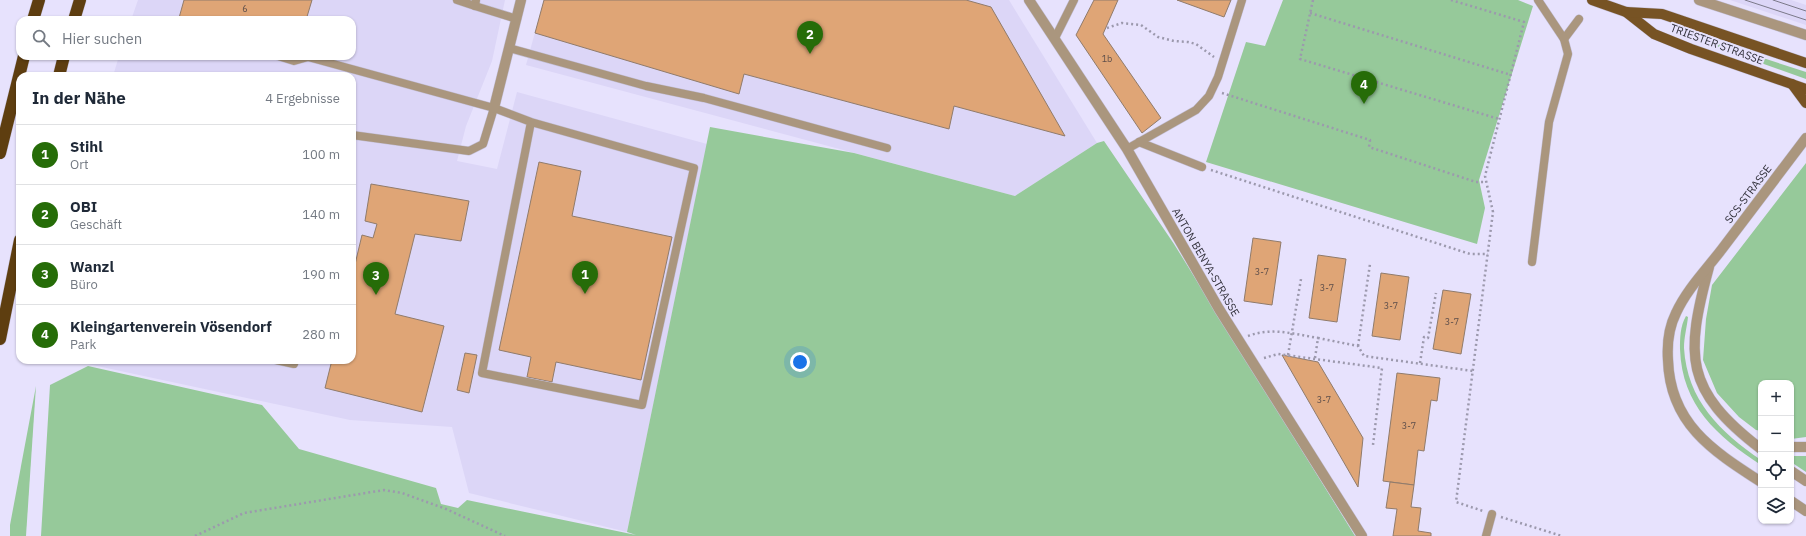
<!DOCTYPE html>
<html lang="de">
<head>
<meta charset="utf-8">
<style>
  body { margin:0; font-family:"IBM Plex Sans",sans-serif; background:#f2f2f3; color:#1f2937 }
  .controls { position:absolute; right:12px; bottom:12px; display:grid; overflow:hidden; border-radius:8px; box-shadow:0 1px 3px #0004 }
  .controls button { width:36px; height:36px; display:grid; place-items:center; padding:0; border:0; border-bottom:1px solid #e0e1e3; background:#fff; color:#1f2937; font:20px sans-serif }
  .you { position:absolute; left:800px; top:362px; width:14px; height:14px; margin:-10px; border:3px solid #fff; border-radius:50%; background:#1a73e8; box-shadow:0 0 0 6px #1a73e833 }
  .badge { display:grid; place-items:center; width:26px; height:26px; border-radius:50%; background:#266c08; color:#fff; font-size:13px; font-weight:700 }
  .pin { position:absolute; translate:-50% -33px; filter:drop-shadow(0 1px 2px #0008) }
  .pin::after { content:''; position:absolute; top:21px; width:14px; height:12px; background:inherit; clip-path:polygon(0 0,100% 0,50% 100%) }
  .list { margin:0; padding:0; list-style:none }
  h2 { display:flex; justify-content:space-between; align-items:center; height:52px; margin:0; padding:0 16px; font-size:17px }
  h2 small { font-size:13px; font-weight:400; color:#747a83 }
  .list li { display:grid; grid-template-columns:26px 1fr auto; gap:12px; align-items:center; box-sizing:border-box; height:60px; padding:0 16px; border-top:1px solid #e0e1e3 }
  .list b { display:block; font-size:15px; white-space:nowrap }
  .list p { margin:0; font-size:13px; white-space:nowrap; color:#747a83 }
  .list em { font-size:13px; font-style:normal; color:#747a83 }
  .icon { flex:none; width:22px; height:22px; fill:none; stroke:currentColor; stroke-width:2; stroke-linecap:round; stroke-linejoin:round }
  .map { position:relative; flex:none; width:1806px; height:536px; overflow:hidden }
  .search { position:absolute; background:#fff; box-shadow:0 1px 3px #0004; left:16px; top:16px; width:340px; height:44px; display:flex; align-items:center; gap:10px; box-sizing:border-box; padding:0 14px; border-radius:12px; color:#747a83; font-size:15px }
  .panel { position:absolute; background:#fff; box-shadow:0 1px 3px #0004; left:16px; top:72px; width:340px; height:292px; border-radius:12px }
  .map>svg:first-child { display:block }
</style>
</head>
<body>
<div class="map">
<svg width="1806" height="536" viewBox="0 0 1806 536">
  <rect width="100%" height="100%" fill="#e7e2fd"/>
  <!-- built -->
  <g fill="#dcd6f7">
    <path d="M138 0H505L492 61 466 126 457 161 497 169 517 92 707 144 627 532 469 493 452 427 350 420 69 360H352V76H113L119 56H352V20H131Z"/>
    <path d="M544 0H1009L1097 143 1015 196 526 65Z"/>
    <path d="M1730 0H1791L1806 5V25Z"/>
  </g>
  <!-- green -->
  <g fill="#96c99a">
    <path d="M1283 0H1518L1533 6 1479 180 1485 208 1477 244 1206 162 1246 42 1265 46Z"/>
    <path d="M1686 33 1806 72V79L1685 36Z"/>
    <path d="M710 127 854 153 1015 196 1097 143 1104 141 1174 244 1355 536H41L50 385 88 366 262 405 299 449 436 488 441 504 458 508 467 500 636 535 627 532Z"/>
    <path d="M1806 163V437L1791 439V383H1761V431L1756 430 1739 417 1717 393 1703 360 1706 319 1712 285Z"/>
    <path d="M1686 316 1688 317C1687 327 1684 337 1684 348 1687 400 1720 432 1761 460V465C1717 436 1682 406 1680 349 1680 339 1680 326 1686 316Z"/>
    <path d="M36 386 26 536H10V525Z"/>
    <path d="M1791 456H1806V472L1791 462Z"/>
  </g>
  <!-- building -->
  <g fill="#dfa576" stroke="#907b6b">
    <path d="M184 0H312L306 20H185L179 18Z"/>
    <path d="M544 0H966L991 7 1065 136 954 106 949 129 744 74 739 94 535 33Z"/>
    <path d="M1094 0H1118L1103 34 1161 118 1142 133 1076 35Z"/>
    <path d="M1177 0H1231L1224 17Z"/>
    <path d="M539 162 581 171 572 216 672 237 641 380 556 362 552 382 527 377 531 357 499 350Z"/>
    <path d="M371 184 469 201 461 241 415 234 395 314 444 326 422 412 325 388 332 360H352V277L362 235 373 238 377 224 365 221Z"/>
    <path d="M1253 238 1281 242 1272 305 1244 301Z"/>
    <path d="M1318 255 1346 259 1337 322 1309 318Z"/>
    <path d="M1381 273 1409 277 1400 340 1372 336Z"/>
    <path d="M1443 290 1471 294 1461 354 1433 349Z"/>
    <path d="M465 353 477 355 469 393 457 390Z"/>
    <path d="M1282 355 1318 362 1363 438 1358 487Z"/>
    <path d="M1397 373 1440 378 1437 401 1431 400 1424 451 1418 450 1414 485 1383 481Z"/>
    <path d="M1390 482 1414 485 1411 507 1421 508 1418 531 1431 533V536H1393L1397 509 1386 508Z"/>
  </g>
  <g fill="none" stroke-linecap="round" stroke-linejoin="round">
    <!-- service casing -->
    <g stroke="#c3bfd6" stroke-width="9">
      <g id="service">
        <path d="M457 0 475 6 476 0"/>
        <path d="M475 6 517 19"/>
        <path d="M1055 38 1074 0"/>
        <path d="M1564 39 1579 19"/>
        <path d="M509 48 646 86 704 98 887 148"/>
        <path d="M278 56 294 61 308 57 494 108 531 122 482 373 642 405 694 168 531 122"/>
        <path d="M352 135 469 151 483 144 494 108"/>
        <path d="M1139 142 1202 167"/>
        <path d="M1127 149 1196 110 1209 96 1218 77 1242 0"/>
        <path d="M1532 262 1549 122 1568 54 1564 39 1538 0"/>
        <path d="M276 360 294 364 295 360"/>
        <path d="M1486 536 1492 514"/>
      </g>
    </g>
    <!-- minor casing -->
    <g stroke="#c3bfd6" stroke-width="11">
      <g id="minor">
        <path d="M1029 0 1127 149 1219 309 1362 536"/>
        <path d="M1699 0 1806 35"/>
        <path d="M494 108 521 0"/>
        <path d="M1709 267C1685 356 1684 390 1761 449"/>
        <path d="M1791 447H1806"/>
        <path d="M1791 471 1806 481"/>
        <path d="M1761 482C1713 451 1670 424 1668 360 1667 345 1669 327 1676 313 1687 289 1706 270 1722 249 1750 212 1778 175 1806 138"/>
        <path d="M1791 501 1806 511"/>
      </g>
    </g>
    <!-- primary casing -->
    <g stroke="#c3bfd6" stroke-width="11">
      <g id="primary">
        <path d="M1592 0 1626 12 1654 34 1691 49 1806 89"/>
        <path d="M1626 12 1662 14 1806 63"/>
        <path d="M1792 84 1806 103"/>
      </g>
    </g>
    <!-- motorway casing -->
    <g stroke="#c3bfd6" stroke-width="13">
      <g id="motorway">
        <path d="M33 20 39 0"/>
        <path d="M74 20 80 0"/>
        <path d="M59 76 64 56"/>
        <path d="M0 153 24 56"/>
        <path d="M0 339 20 240"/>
      </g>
    </g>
    <!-- path -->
    <g stroke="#9c99ad" stroke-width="2.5" stroke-dasharray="2 3" stroke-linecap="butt">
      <path d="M1313 0 1300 59 1499 119"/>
      <path d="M1451 0 1524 22 1485 176 1493 212 1456 502 1483 511"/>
      <path d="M1310 13 1511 75"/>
      <path d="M1107 28 1122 23 1141 25 1158 37 1174 41 1188 42 1196 44 1214 57"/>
      <path d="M1222 93 1370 140 1369 147 1476 182H1486"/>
      <path d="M1211 170 1470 254H1488"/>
      <path d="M1248 336C1272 327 1294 334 1318 338"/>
      <path d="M1358 346 1370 264"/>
      <path d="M1288 355 1301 279"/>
      <path d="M1264 358 1278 354 1382 368 1373 445"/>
      <path d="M1315 358 1318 338 1358 346 1364 356 1473 371"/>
      <path d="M1420 363 1424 337 1428 338 1436 293"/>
      <path d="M1501 517 1562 536"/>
      <path d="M195 536 244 513 384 490 402 493 446 509 505 536"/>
    </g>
    <!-- service -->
    <use href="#service" stroke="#aa967e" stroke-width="8"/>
    <!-- minor -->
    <use href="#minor" stroke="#aa967e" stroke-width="10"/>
    <!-- primary -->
    <use href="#primary" stroke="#775324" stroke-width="10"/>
    <!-- motorway -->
    <use href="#motorway" stroke="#5e3e10" stroke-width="12"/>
    <!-- tram -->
    <g stroke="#7b7989" stroke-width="1">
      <path d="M1745 0 1806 20"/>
      <path d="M1773 0 1806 11"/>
    </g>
  </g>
  <g text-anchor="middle" stroke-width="4" stroke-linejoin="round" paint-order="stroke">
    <!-- number labels -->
    <g font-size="9" fill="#5d4e4a">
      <text x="245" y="12">6</text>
      <text x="1107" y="62">1b</text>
      <text x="1262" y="275">3-7</text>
      <text x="1327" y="291">3-7</text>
      <text x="1391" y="309">3-7</text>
      <text x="1452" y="325">3-7</text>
      <text x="1324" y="403">3-7</text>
      <text x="1409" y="429">3-7</text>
    </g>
    <!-- street labels -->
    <g font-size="11" fill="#32313b" stroke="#e7e2fd">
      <text transform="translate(1717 44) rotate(20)" y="4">TRIESTER STRASSE</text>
      <text transform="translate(1748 194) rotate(-53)" y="4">SCS-STRASSE</text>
      <text transform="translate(1206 262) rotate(60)" y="4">ANTON BENYA-STRASSE</text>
    </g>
  </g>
</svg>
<div class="controls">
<button>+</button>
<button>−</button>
<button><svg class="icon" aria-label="locate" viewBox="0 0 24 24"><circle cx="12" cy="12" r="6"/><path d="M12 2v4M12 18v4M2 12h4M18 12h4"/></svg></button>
<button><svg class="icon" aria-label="layers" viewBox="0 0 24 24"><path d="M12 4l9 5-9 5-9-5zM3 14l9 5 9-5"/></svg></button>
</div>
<div class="you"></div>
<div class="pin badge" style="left:585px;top:294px">1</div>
<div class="pin badge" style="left:810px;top:54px">2</div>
<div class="pin badge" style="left:376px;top:295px">3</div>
<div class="pin badge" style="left:1364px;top:104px">4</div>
<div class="search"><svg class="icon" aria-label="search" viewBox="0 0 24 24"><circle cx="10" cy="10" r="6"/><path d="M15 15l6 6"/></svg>Hier suchen</div>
<section class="panel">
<h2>In der Nähe<small>4 Ergebnisse</small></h2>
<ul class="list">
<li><span class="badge">1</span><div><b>Stihl</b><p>Ort</p></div><em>100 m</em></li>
<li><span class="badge">2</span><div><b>OBI</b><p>Geschäft</p></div><em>140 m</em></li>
<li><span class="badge">3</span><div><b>Wanzl</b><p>Büro</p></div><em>190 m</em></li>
<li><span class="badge">4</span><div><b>Kleingartenverein Vösendorf</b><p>Park</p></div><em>280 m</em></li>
</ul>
</section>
</div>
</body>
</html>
